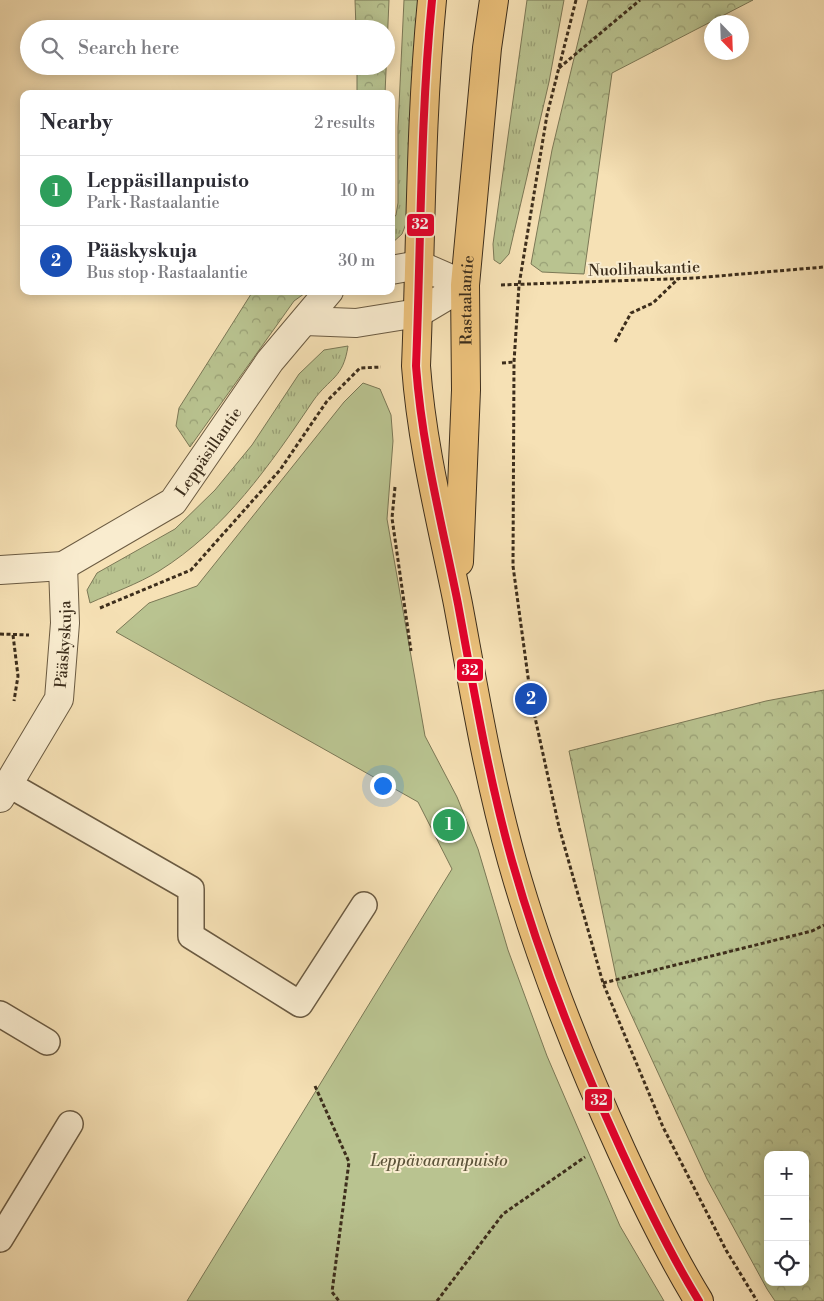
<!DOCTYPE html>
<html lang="en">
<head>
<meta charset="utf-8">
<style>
  body { margin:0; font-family:"Libre Bodoni",serif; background:#f7f7f7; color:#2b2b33 }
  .controls { position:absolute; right:15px; bottom:15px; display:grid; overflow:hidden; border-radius:10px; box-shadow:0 2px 12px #0003 }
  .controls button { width:45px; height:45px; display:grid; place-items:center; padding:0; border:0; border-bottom:1px solid #e1e1e2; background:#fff; color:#2b2b33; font:25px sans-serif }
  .compass { position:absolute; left:704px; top:15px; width:45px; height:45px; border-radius:50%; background:#fff; box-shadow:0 2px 12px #0003; rotate:157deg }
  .you { position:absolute; left:382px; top:785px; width:18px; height:18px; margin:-12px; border:4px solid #fff; border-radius:50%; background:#1a73e8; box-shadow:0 0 0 8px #1a73e833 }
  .badge { display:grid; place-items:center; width:32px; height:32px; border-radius:50%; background:#d93025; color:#fff; font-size:16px; font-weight:700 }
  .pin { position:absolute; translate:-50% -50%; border:2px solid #fff; box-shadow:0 1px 5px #0006 }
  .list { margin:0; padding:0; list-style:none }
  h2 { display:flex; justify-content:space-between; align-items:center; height:65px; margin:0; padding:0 20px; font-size:21px }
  h2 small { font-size:16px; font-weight:400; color:#7c7c81 }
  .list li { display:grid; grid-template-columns:32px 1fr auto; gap:15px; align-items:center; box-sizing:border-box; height:70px; padding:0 20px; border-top:1px solid #e1e1e2 }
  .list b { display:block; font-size:19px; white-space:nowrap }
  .list p { margin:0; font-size:16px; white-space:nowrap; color:#7c7c81 }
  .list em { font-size:16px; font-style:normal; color:#7c7c81 }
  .icon { flex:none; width:28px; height:28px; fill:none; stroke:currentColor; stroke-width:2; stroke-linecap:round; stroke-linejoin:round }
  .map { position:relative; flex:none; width:824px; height:1301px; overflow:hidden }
  .search { position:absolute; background:#fff; box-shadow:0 2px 12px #0003; left:20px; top:20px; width:375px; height:55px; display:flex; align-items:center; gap:12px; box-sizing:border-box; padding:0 18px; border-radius:28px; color:#7c7c81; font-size:19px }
  .panel { position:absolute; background:#fff; box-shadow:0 2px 12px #0003; left:20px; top:90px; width:375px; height:205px; border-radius:10px }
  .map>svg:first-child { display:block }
</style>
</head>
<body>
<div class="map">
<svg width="824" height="1301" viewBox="0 0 824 1301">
  <defs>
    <pattern id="grass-tufts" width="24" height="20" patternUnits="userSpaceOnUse" patternTransform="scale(1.25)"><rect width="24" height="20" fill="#b9c390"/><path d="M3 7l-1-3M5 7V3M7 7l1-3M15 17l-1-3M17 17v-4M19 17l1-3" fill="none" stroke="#989f75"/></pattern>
    <pattern id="forest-crowns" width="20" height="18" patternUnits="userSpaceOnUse" patternTransform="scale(1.25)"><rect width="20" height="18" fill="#b9c390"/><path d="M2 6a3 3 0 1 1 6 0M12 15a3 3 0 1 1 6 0" fill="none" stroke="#989f75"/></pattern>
  </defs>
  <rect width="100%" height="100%" fill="#f6e1b5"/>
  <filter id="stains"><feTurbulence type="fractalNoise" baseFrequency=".004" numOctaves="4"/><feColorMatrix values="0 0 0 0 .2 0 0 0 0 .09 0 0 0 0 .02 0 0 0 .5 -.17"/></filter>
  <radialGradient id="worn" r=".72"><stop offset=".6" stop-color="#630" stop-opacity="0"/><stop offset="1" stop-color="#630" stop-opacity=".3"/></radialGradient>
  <!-- grass -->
  <g fill="url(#grass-tufts)" stroke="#7b7856">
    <path d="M404 0H425L409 216 402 234 391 244V221L396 215 398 203V127Z"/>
    <path d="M527 0H564L549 82 509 254 500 264 494 260 493 244Z"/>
    <path d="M348 346C343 379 330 377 313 401 270 465 225 530 159 571 138 584 112 593 90 603L87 590 97 573 175 529 215 490 252 445 299 374 324 350Z"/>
  </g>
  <!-- forest -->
  <g fill="url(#forest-crowns)" stroke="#7b7856" fill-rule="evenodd">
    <path d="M355 0H389L385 94H357V66H386V29H356Z"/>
    <path d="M588 0H753L612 73 584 274 542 272 531 264 552 150Z"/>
    <path d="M253 291H308L294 301 190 447 176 426 179 408Z"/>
    <path d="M824 690V1301H775L767 1289 707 1179 618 986 569 751 766 701ZM768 1155H805V1282H768Z"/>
  </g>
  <!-- park -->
  <path fill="#b9c390" stroke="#7b7856" d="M363 383 380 389 391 415 393 441 387 519 425 736 457 797 478 849 508 950 547 1056 620 1226 664 1301H187L452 869 418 802 116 632 149 603 197 586 344 402Z"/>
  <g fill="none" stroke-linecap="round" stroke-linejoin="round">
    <!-- service casing -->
    <g stroke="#6b5b42" stroke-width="28">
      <g id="service">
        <path d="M8 784 191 889V936L300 1004 364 905"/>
        <path d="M0 1014 47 1042"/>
        <path d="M0 1239 70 1124"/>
      </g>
    </g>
    <!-- minor casing -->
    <g stroke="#6b5b42" stroke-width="30">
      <g id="minor">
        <path d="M391 270 419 265 465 285"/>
        <path d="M305 321 356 323 418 313 465 285"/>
        <path id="s1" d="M0 570 63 566 173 502 270 361 329 291"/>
        <path id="s2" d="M0 798 59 699 65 623 63 566"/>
      </g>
    </g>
    <!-- primary casing -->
    <g stroke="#3d2e1c" stroke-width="30">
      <g id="primary">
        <path d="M432 0C420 122 421 244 416 366 422 448 442 524 458 604 474 690 488 776 512 861 540 960 579 1058 622 1152 645 1202 670 1254 699 1301"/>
        <path id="s3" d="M459 562 466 390 465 285 487 48 494 0"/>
      </g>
    </g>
    <!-- path -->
    <g stroke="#3d2e1c" stroke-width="3" stroke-dasharray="4 2.5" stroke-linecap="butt">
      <path d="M576 0 547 115 519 285 514 362 513 566 531 699 559 827 603 983 663 1127 726 1250 757 1301"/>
      <path d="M559 68 640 0"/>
      <path d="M501 285 695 278 824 267"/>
      <path d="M615 342 631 313 653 303 678 279"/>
      <path d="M502 363 514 362"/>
      <path d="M395 487 392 518 411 651"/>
      <path d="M100 608 191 570 280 470 327 401 360 368 381 367"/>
      <path d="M0 634 29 635"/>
      <path d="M13 635 18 676 14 701"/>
      <path d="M603 983 812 931 824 925"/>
      <path d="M315 1086 349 1162 332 1292 339 1301"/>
      <path d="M437 1301 503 1214 585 1157"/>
    </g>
    <!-- service -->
    <use href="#service" stroke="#f9eccf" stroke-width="25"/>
    <!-- minor -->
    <use href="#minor" stroke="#f9eccf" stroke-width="28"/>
    <!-- primary -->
    <use href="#primary" stroke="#ebc07a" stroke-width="28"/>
    <!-- bus-1 casing -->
    <g stroke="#f9eccf" stroke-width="11">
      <path id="bus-1" d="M432 0C420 122 421 244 416 366 422 448 442 524 458 604 474 690 488 776 512 861 540 960 579 1058 622 1152 645 1202 670 1254 699 1301"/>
    </g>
    <!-- bus-1 -->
    <use href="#bus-1" stroke="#e4002b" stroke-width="8"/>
  </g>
  <g text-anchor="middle" stroke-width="4" stroke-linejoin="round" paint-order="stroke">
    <!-- street labels -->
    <g font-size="16" fill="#3d2e1c" stroke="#f9eccf">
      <text transform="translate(644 268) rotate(-2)" y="6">Nuolihaukantie</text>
      <text dy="6" stroke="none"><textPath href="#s3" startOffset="262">Rastaalantie</textPath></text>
      <text dy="6" stroke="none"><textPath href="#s1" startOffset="252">Leppäsillantie</textPath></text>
      <text dy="6" stroke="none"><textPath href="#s2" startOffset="170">Pääskyskuja</textPath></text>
    </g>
    <!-- park labels -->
    <g font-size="16" font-style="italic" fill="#5c5339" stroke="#f9eccf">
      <text x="439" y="1166">Leppävaaranpuisto</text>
    </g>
  </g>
  <g stroke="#f9eccf" stroke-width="2">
    <rect x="406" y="213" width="29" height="24" rx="5" fill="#e4002b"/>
    <rect x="456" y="658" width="28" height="24" rx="5" fill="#e4002b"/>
    <rect x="584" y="1088" width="29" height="24" rx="5" fill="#e4002b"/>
  </g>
  <g font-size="14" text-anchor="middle" font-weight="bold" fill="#fff">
    <text x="420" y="229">32</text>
    <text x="470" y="675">32</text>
    <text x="599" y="1105">32</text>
  </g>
  <rect width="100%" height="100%" filter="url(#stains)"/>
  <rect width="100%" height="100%" fill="url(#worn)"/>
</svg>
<div class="controls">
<button>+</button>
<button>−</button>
<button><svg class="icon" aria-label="locate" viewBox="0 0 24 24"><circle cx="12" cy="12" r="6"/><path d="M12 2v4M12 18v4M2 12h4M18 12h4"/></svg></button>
</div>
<svg class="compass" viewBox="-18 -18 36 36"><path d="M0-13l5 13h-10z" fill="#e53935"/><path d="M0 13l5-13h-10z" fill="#7c7c81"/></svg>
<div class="you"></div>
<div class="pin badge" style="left:449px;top:825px;background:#2e9e5b">1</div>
<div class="pin badge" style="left:531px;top:699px;background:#1a4fb4">2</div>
<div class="search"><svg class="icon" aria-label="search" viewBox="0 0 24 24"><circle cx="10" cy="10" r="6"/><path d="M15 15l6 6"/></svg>Search here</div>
<section class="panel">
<h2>Nearby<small>2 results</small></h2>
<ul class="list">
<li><span class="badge" style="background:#2e9e5b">1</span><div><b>Leppäsillanpuisto</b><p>Park · Rastaalantie</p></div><em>10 m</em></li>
<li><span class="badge" style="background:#1a4fb4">2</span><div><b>Pääskyskuja</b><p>Bus stop · Rastaalantie</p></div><em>30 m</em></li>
</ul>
</section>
</div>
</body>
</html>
